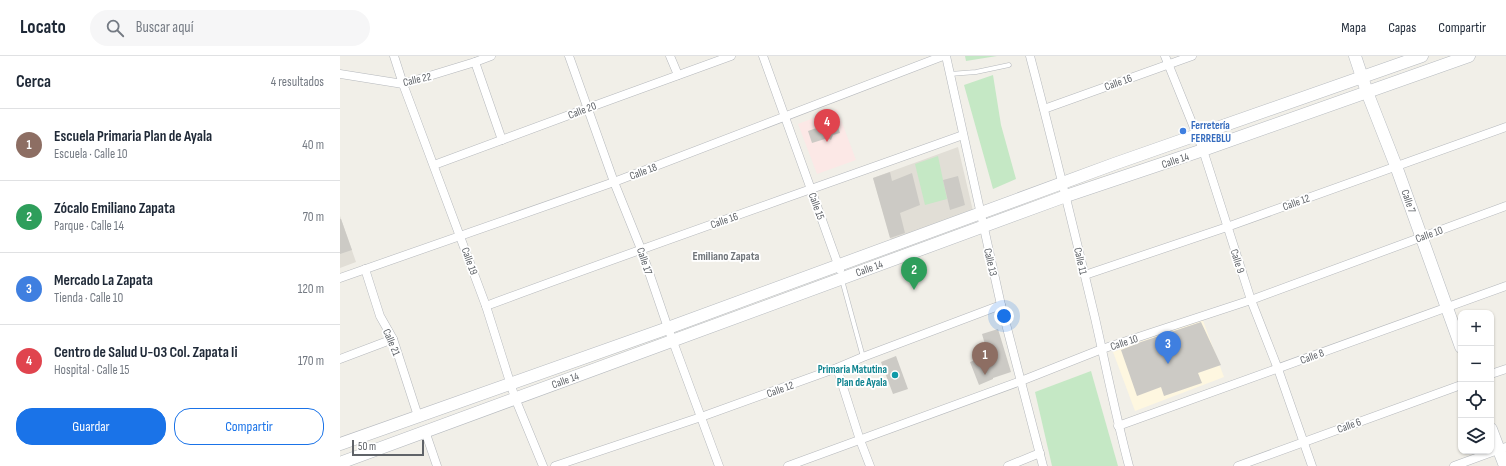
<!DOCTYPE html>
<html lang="es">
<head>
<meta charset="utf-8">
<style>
  body { margin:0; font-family:"Sofia Sans Condensed",sans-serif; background:#f6f6f7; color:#1f2937 }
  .controls { position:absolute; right:12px; bottom:12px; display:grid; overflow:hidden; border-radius:8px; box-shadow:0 1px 3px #0004 }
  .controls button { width:36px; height:36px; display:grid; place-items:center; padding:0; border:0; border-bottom:1px solid #e0e1e3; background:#fff; color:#1f2937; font:20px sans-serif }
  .scale { position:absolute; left:12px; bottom:10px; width:72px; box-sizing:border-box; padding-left:4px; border:2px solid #5f6368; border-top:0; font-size:11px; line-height:14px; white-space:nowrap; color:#5f6368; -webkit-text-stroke:3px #fff; paint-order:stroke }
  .you { position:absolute; left:664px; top:260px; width:14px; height:14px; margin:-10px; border:3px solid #fff; border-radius:50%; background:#1a73e8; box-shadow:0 0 0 6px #1a73e833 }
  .badge { display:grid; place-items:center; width:26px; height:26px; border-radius:50%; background:#1a73e8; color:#fff; font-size:13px; font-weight:700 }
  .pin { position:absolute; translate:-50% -33px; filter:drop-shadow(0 1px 2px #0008) }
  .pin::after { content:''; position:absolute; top:21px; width:14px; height:12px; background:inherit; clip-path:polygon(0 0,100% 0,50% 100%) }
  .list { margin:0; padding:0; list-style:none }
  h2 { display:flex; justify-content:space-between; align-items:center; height:52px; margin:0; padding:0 16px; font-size:17px }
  h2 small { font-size:13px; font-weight:400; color:#747a83 }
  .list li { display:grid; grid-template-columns:26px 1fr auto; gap:12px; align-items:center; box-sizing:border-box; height:72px; padding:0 16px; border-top:1px solid #e0e1e3 }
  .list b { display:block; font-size:15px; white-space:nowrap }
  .list p { margin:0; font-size:13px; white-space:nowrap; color:#747a83 }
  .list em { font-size:13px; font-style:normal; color:#747a83 }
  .actions { display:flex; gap:8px; padding:12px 16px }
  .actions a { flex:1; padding:9px 0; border:1px solid #1a73e8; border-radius:16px; text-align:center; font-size:14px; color:#1a73e8 }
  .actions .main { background:#1a73e8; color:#fff }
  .icon { flex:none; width:22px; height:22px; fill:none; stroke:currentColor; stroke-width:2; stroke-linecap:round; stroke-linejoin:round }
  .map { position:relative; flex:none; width:1166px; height:410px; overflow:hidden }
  header { display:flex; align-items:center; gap:24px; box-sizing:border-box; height:56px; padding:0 20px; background:#fff; border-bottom:1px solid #e0e1e3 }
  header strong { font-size:19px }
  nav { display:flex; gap:22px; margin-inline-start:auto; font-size:14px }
  .search { width:280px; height:36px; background:#f6f6f7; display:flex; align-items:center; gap:10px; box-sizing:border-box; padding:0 14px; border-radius:22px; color:#747a83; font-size:15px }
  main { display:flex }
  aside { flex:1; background:#fff }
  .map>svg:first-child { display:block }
</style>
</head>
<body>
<header>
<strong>Locato</strong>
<div class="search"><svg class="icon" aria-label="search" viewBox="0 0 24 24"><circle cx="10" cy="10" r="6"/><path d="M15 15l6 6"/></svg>Buscar aquí</div>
<nav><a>Mapa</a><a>Capas</a><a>Compartir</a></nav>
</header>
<main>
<aside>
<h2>Cerca<small>4 resultados</small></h2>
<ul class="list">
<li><span class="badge" style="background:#8d6e63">1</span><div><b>Escuela Primaria Plan de Ayala</b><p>Escuela · Calle 10</p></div><em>40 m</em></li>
<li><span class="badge" style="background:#2e9e5b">2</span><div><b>Zócalo Emiliano Zapata</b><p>Parque · Calle 14</p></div><em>70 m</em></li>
<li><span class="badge" style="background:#3f7fe0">3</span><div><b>Mercado La Zapata</b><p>Tienda · Calle 10</p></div><em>120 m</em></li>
<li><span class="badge" style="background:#e0444e">4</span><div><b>Centro de Salud U-03 Col. Zapata Ii</b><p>Hospital · Calle 15</p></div><em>170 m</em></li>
</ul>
<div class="actions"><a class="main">Guardar</a><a>Compartir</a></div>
</aside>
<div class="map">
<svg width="1166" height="410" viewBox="0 0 1166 410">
  <rect width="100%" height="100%" fill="#f1efe8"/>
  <!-- commercial -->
  <path fill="#fef7e0" d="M862 262 884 321 795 355 773 296Z"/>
  <!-- education -->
  <g fill="#e1ded6">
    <path d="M618 91 633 155 551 184 533 122Z"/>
    <path d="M0 160 16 206 0 212Z"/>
  </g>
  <!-- medical -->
  <path fill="#fce8e6" d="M497 53 516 104 477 118 458 68Z"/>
  <!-- green -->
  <g fill="#c5e8c5">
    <path d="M625 0H657L626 5Z"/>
    <path d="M653 19 661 69 676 123 653 133 624 29Z"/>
    <path d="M598 100 607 143 585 149 575 108Z"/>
    <path d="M751 315 778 410H712L695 336Z"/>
  </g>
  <!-- building -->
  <g fill="#cccac5">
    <path d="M495 60 500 77 493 79 491 84 488 82 472 87 468 75 488 68 486 63Z"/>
    <path d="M550 116 552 125 572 117 580 149 560 157 565 177 550 182 533 122Z"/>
    <path d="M618 120 625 149 610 154 603 124Z"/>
    <path d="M0 163H1L12 194 0 198Z"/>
    <path d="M861 266 881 309 858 317 862 327 824 340 821 331 797 340 781 294 801 286Z"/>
    <path d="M658 273 671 316 653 322V323L639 329 630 306 648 299 642 278Z"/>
    <path d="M556 300 568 333 553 338 541 306Z"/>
  </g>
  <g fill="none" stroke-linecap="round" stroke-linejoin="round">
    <!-- lane casing -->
    <g stroke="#b5b8bc" stroke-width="5">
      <g id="lane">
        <path d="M610 18 636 16 669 9"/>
        <path d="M502 224 523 301"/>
      </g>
    </g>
    <!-- street casing -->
    <g stroke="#b5b8bc" stroke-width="9">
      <g id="street">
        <path d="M54 0 63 28 146 250 175 342 203 410"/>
        <path d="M229 0 274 126 301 193 328 272 379 410"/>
        <path d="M330 0 338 19"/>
        <path d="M423 0 500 214"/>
        <path d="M606 0 661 249 703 410"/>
        <path d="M690 0C713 87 734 174 755 262 766 311 776 361 789 410"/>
        <path d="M825 0 863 94 911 244 938 313 972 410"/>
        <path d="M135 6 162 84"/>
        <path d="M0 18 63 28 135 6 151 0"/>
        <path d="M704 53 852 0"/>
        <path d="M94 109 248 52 391 0"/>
        <path d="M25 213 40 260 53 283 78 360"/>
        <path d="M745 219 887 171 1166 71"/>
        <path d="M0 222 274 126 603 0"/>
        <path d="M146 250C305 191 464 136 623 79"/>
        <path d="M0 303 53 283"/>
        <path d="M497 312 520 384 530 410"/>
        <path d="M1151 318 1166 313"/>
        <path d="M778 370 1166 230"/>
        <path d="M85 375 97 410"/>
        <path d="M215 410 361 361 497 312 523 301 661 249"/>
        <path d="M448 410 681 325 762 293 911 244 1166 150"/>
        <path d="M668 410 700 397"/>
        <path d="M898 410 1121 329"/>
        <path d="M1114 410 1166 391"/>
      </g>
    </g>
    <!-- secondary casing -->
    <g stroke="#b6babf" stroke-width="13">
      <g id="secondary">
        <path d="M1015 0 1027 36 1056 110 1121 291"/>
        <path d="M1151 373 1165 410"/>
        <path d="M0 388 328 272 774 108 1082 0"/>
        <path d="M0 407 726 140 863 94 1129 0"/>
      </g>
    </g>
    <!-- lane -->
    <use href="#lane" stroke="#fff" stroke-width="4"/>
    <!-- street -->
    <use href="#street" stroke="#fff" stroke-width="8"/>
    <!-- secondary -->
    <use href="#secondary" stroke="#fff" stroke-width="12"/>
  </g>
  <!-- markers -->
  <circle fill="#3f7fe0" stroke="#fff" stroke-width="1.5" cx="843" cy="75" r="4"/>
  <circle fill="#0f9aa8" stroke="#fff" stroke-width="1.5" cx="555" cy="319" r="4"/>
  <g text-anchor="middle" stroke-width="3.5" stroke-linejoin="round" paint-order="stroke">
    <!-- street labels -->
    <g font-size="11" fill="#5f6368" stroke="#fff">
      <text transform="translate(77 23) rotate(-13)" y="4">Calle 22</text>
      <text transform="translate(778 26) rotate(-20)" y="4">Calle 16</text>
      <text transform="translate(242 54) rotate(-21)" y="4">Calle 20</text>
      <text transform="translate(835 104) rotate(-18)" y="4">Calle 14</text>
      <text transform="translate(303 115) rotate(-21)" y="4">Calle 18</text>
      <text transform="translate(1069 145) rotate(71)" y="4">Calle 7</text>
      <text transform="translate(956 146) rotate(-20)" y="4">Calle 12</text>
      <text transform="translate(477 150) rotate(70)" y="4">Calle 15</text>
      <text transform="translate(384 164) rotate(-19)" y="4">Calle 16</text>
      <text transform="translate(1089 178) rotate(-20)" y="4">Calle 10</text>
      <text transform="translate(130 205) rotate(70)" y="4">Calle 19</text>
      <text transform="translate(305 205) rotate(71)" y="4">Calle 17</text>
      <text transform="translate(741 205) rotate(77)" y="4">Calle 11</text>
      <text transform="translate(898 205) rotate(72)" y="4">Calle 9</text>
      <text transform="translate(651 206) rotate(77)" y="4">Calle 13</text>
      <text transform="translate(529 212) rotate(-20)" y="4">Calle 14</text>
      <text transform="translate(52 286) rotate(67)" y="4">Calle 21</text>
      <text transform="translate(784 286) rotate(-18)" y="4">Calle 10</text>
      <text transform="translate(972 300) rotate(-20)" y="4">Calle 8</text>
      <text transform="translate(225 324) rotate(-20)" y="4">Calle 14</text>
      <text transform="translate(440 333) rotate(-20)" y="4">Calle 12</text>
      <text transform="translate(1009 369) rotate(-20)" y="4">Calle 6</text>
    </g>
    <!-- shop labels -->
    <g font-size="11" font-weight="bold" fill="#366cbe" stroke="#fff" text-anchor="start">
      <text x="851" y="73">Ferretería<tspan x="851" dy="13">FERREBLU</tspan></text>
    </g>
    <!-- culture labels -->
    <g font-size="11" font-weight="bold" fill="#0d838f" stroke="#fff" text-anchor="end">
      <text x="547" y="317">Primaria Matutina<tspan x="547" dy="13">Plan de Ayala</tspan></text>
    </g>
    <!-- neighbourhood labels -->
    <g font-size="12" font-weight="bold" fill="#70757a" stroke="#fff">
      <text x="386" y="204">Emiliano Zapata</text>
    </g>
  </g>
</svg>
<div class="controls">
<button>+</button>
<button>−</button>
<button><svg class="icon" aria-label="locate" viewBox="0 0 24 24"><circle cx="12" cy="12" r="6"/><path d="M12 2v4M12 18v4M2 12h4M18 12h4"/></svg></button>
<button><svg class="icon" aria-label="layers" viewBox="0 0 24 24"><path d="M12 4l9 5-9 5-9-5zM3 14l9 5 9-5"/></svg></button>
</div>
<div class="scale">50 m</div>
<div class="you"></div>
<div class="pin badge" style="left:645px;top:319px;background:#8d6e63">1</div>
<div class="pin badge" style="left:574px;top:234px;background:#2e9e5b">2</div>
<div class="pin badge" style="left:828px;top:308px;background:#3f7fe0">3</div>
<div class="pin badge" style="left:487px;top:86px;background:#e0444e">4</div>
</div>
</main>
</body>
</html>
